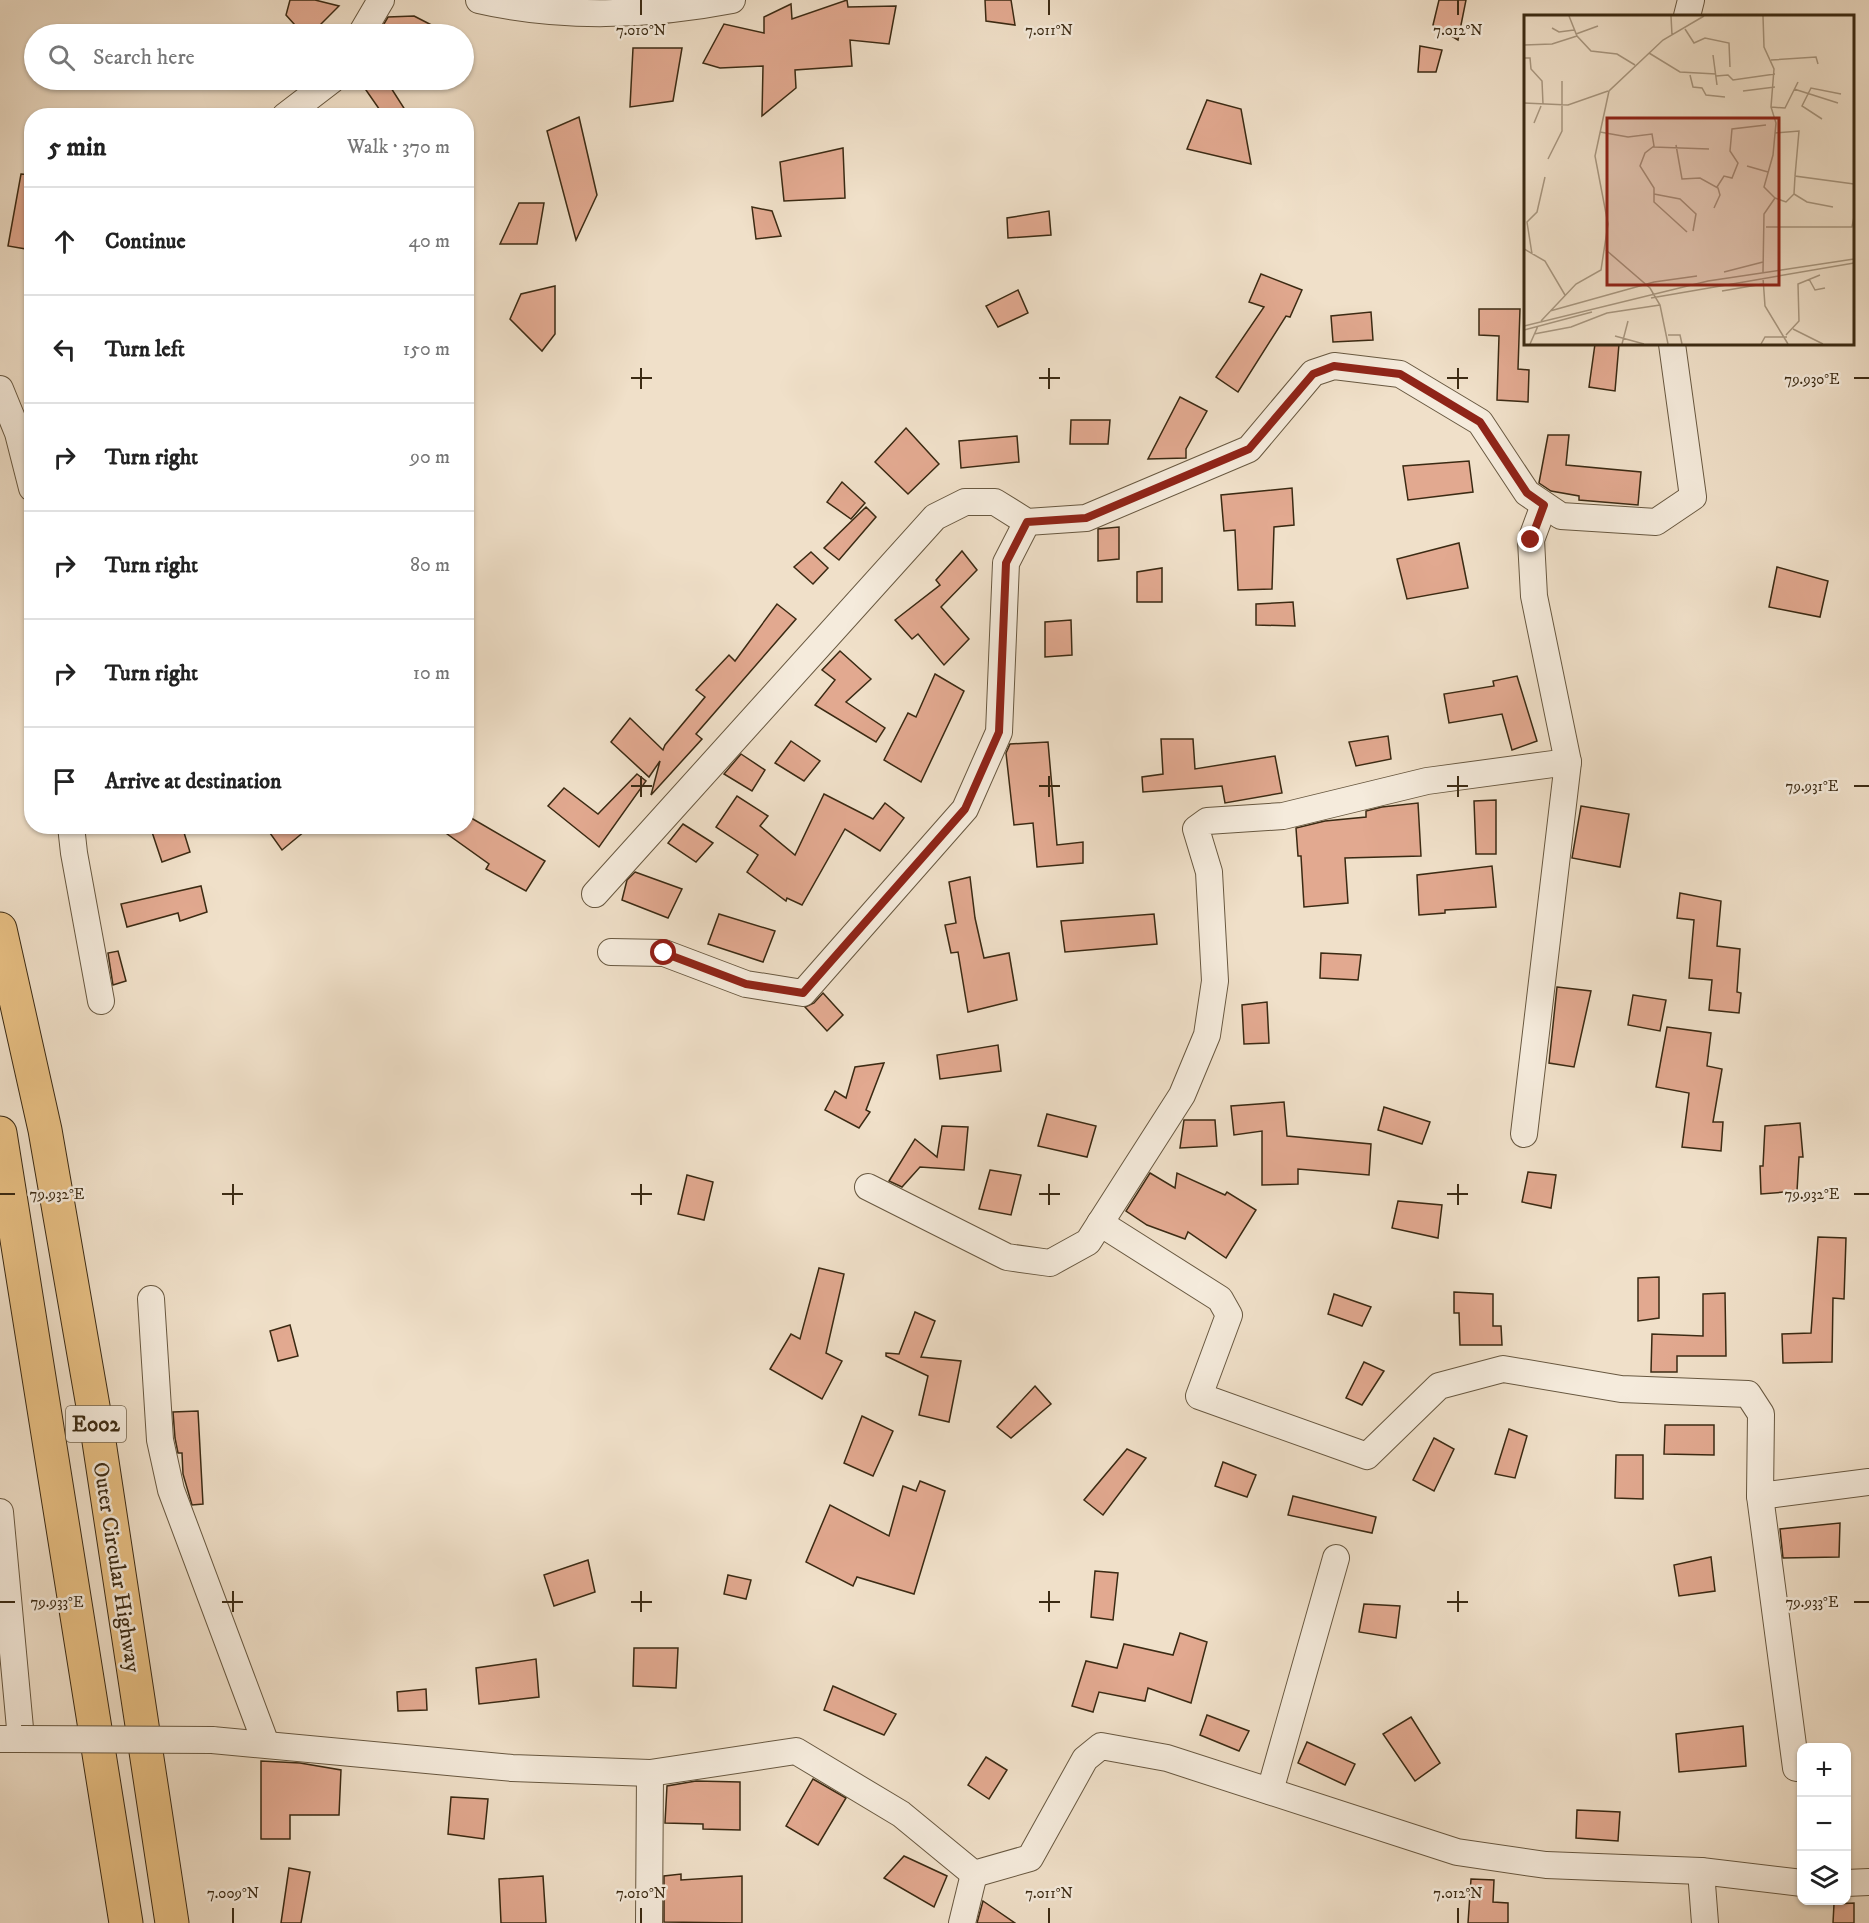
<!DOCTYPE html>
<html lang="en">
<head>
<meta charset="utf-8">
<style>
  body { margin:0; font-family:"IM FELL DW Pica",serif; background:#f6f6f6; color:#222 }
  .controls { position:absolute; right:18px; bottom:18px; display:grid; overflow:hidden; border-radius:12px; box-shadow:0 2px 4px #0004 }
  .controls button { width:54px; height:54px; display:grid; place-items:center; padding:0; border:0; border-bottom:2px solid #e0e0e0; background:#fff; color:#222; font:30px sans-serif }
  .stop { position:absolute; width:18px; height:18px; margin:-14px; border:4px solid #8f2418; border-radius:50%; background:#fff }
  .stop.end { background:#8f2418; border-color:#fff; box-shadow:0 2px 6px #0008 }
  .list { margin:0; padding:0; list-style:none }
  h2 { display:flex; justify-content:space-between; align-items:center; height:78px; margin:0; padding:0 24px; font-size:26px }
  h2 small { font-size:20px; font-weight:400; color:#767676 }
  .list li { display:grid; grid-template-columns:39px 1fr auto; gap:18px; align-items:center; box-sizing:border-box; height:108px; padding:0 24px; border-top:2px solid #e0e0e0 }
  .list b { display:block; font-size:22px; white-space:nowrap }
  .list em { font-size:20px; font-style:normal; color:#767676 }
  .icon { flex:none; width:33px; height:33px; fill:none; stroke:currentColor; stroke-width:2; stroke-linecap:round; stroke-linejoin:round }
  .map { position:relative; flex:none; width:1869px; height:1923px; overflow:hidden }
  .search { position:absolute; background:#fff; box-shadow:0 2px 4px #0004; left:24px; top:24px; width:450px; height:66px; display:flex; align-items:center; gap:15px; box-sizing:border-box; padding:0 21px; border-radius:33px; color:#767676; font-size:22px }
  .panel { position:absolute; background:#fff; box-shadow:0 2px 4px #0004; left:24px; top:108px; width:450px; height:726px; border-radius:24px }
  .map>svg:first-child { display:block }
</style>
</head>
<body>
<div class="map">
<svg width="1869" height="1923" viewBox="0 0 1869 1923">
  <rect width="100%" height="100%" fill="#f0e0c9"/>
  <filter id="stains"><feTurbulence type="fractalNoise" baseFrequency=".00333" numOctaves="4"/><feColorMatrix values="0 0 0 0 .2 0 0 0 0 .09 0 0 0 0 .02 0 0 0 .5 -.17"/></filter>
  <radialGradient id="worn" r=".72"><stop offset=".6" stop-color="#630" stop-opacity="0"/><stop offset="1" stop-color="#630" stop-opacity=".3"/></radialGradient>
  <!-- building -->
  <g fill="#e2a990" stroke="#3b2a13" stroke-width="1.5">
    <path d="M290 0H315L339 6 311 34H303L286 15Z"/>
    <path d="M847 0 848 7 896 6 889 44 850 40 852 66 795 70 796 88 762 116 763 66 720 68 703 63 724 24 764 33V17L791 4 792 19Z"/>
    <path d="M985 0H1011L1015 25 986 21Z"/>
    <path d="M1439 0H1466L1458 40 1433 25Z"/>
    <path d="M414 16 449 34H378L388 17Z"/>
    <path d="M1420 46 1442 50 1436 72H1418Z"/>
    <path d="M633 48H682L673 101 630 107Z"/>
    <path d="M359 80H386L409 116H384Z"/>
    <path d="M1207 100 1241 109 1251 164 1187 149Z"/>
    <path d="M579 117 597 195 576 240 547 131Z"/>
    <path d="M843 148 845 198 784 201 780 162Z"/>
    <path d="M21 174 32 175V250L8 246Z"/>
    <path d="M519 203H544L537 244H500Z"/>
    <path d="M752 207 772 211 781 236 756 239Z"/>
    <path d="M1049 211 1051 235 1008 238 1007 218Z"/>
    <path d="M1261 274 1302 290 1290 317 1286 316 1238 392 1216 377 1264 307 1249 302Z"/>
    <path d="M555 286V334L542 351 510 319 521 294Z"/>
    <path d="M1018 290 1028 313 998 327 986 306Z"/>
    <path d="M1479 309H1520L1518 369 1529 370 1528 402 1497 400 1499 336 1479 335Z"/>
    <path d="M1371 312 1373 340 1333 342 1331 316Z"/>
    <path d="M1595 344H1619L1615 391 1589 387Z"/>
    <path d="M1180 397 1207 411 1186 449V458L1148 459Z"/>
    <path d="M1071 420H1110L1108 444H1070Z"/>
    <path d="M906 428 939 464 908 494 875 462Z"/>
    <path d="M1548 435H1569L1566 465 1641 472 1638 505 1579 500V496L1551 491 1539 483Z"/>
    <path d="M1017 436 1019 462 961 468 959 441Z"/>
    <path d="M1469 461 1473 492 1408 500 1403 466Z"/>
    <path d="M842 482 865 503 851 519 827 502Z"/>
    <path d="M1292 488 1294 525 1274 527 1272 589 1238 590 1235 530 1224 531 1221 495Z"/>
    <path d="M866 507 876 517 839 560 824 548Z"/>
    <path d="M1119 527V559L1098 561V529Z"/>
    <path d="M1459 543 1468 588 1407 599 1397 559Z"/>
    <path d="M962 551 977 570 941 607 969 639 944 665 918 634 912 639 895 620 940 585 936 580Z"/>
    <path d="M811 552 828 568 813 584 794 567Z"/>
    <path d="M1777 567 1828 581 1820 617 1769 607Z"/>
    <path d="M1162 568V602H1137V572Z"/>
    <path d="M1293 602 1295 626 1256 625V604Z"/>
    <path d="M777 604 796 619 696 734 702 739 651 795 660 761 649 777 611 742 630 718 663 750 665 745 705 697 696 690 729 655 735 661Z"/>
    <path d="M1071 620 1072 655 1045 657V622Z"/>
    <path d="M840 651 871 679 846 702 885 728 876 742 815 705 835 680 822 670Z"/>
    <path d="M935 674 964 691 921 782 884 760 908 713 916 717Z"/>
    <path d="M1517 676 1537 741 1512 750 1502 714 1449 723 1444 694 1494 686 1493 681Z"/>
    <path d="M1388 736 1391 759 1356 766 1349 742Z"/>
    <path d="M1161 739H1193L1195 769 1275 756 1282 793 1225 803 1222 786 1143 792 1142 777 1163 774Z"/>
    <path d="M791 741 820 761 804 781 775 763Z"/>
    <path d="M1048 742 1057 845 1083 842V863L1037 867 1033 823 1014 825 1006 753 1010 744Z"/>
    <path d="M741 754 765 770 752 791 724 774Z"/>
    <path d="M637 774 646 781 599 847 548 806 564 788 598 814Z"/>
    <path d="M824 794 873 819 885 803 904 818 880 851 845 829 802 905 787 898 786 901 747 872 758 855 716 827 737 796 768 816 760 826 795 855Z"/>
    <path d="M1496 800V854H1476L1474 801Z"/>
    <path d="M1418 803 1421 856 1345 858 1348 903 1304 907 1301 856H1298L1296 828 1325 821 1366 817V811L1382 807Z"/>
    <path d="M1581 806 1629 814 1620 867 1572 858Z"/>
    <path d="M466 815 545 861 526 891 486 869 489 864 436 826H466Z"/>
    <path d="M683 824 713 843 696 862 668 843Z"/>
    <path d="M150 826H182L190 852 162 862Z"/>
    <path d="M265 826H311L282 850Z"/>
    <path d="M1492 866 1496 907 1445 910V913L1419 915 1417 875Z"/>
    <path d="M635 872 682 889 668 918 622 900 627 880Z"/>
    <path d="M970 877 975 918 984 958 1009 953 1017 1000 968 1012 958 952 951 953 945 925 956 923 949 882Z"/>
    <path d="M201 886 207 912 180 921 178 913 127 927 121 904Z"/>
    <path d="M1680 893 1721 901 1717 946 1740 949 1737 992 1741 993 1739 1013 1709 1010 1712 980 1689 978 1694 920 1677 918Z"/>
    <path d="M719 914 775 931 763 962 708 944Z"/>
    <path d="M1154 914 1157 944 1065 952 1061 921Z"/>
    <path d="M118 951 126 981 113 985 108 953Z"/>
    <path d="M1321 953 1361 955 1358 980 1320 978Z"/>
    <path d="M1557 987 1591 991 1574 1067 1549 1063Z"/>
    <path d="M823 993 843 1015 827 1031 805 1007 814 1003Z"/>
    <path d="M1633 995 1666 1000 1660 1031 1628 1025Z"/>
    <path d="M1267 1002 1269 1043 1244 1044 1242 1005Z"/>
    <path d="M1667 1027 1711 1033 1707 1066 1722 1069 1713 1122H1723L1721 1151 1682 1147 1689 1093 1656 1087Z"/>
    <path d="M998 1045 1001 1071 940 1079 937 1055Z"/>
    <path d="M884 1063 866 1110 870 1112 859 1128 825 1110 835 1091 846 1098 855 1067Z"/>
    <path d="M1284 1102 1287 1136 1371 1144 1369 1175 1298 1169V1184L1262 1185V1131L1234 1135 1231 1106Z"/>
    <path d="M1384 1107 1430 1122 1422 1144 1378 1130Z"/>
    <path d="M1047 1114 1096 1126 1087 1157 1038 1146Z"/>
    <path d="M1184 1120H1215L1217 1146 1180 1148Z"/>
    <path d="M1800 1123 1803 1157H1799L1797 1191 1761 1194 1760 1166H1763L1765 1126Z"/>
    <path d="M942 1126 968 1127 964 1170 920 1167 902 1187 889 1181 915 1139 937 1157Z"/>
    <path d="M990 1170 1021 1175 1011 1215 979 1209Z"/>
    <path d="M1528 1172 1556 1175 1551 1208 1522 1202Z"/>
    <path d="M1150 1173 1175 1188 1177 1173 1225 1195 1227 1192 1256 1210 1226 1258 1188 1232 1185 1239 1147 1225 1126 1211Z"/>
    <path d="M687 1175 713 1182 704 1220 678 1214Z"/>
    <path d="M1398 1201 1442 1205 1438 1238 1392 1228Z"/>
    <path d="M1818 1237 1846 1238 1844 1299 1833 1298 1832 1362 1783 1363 1782 1334 1811 1333Z"/>
    <path d="M819 1268 844 1274 826 1353 842 1361 822 1399 770 1369 791 1334 800 1339Z"/>
    <path d="M1659 1277V1318L1638 1321V1278Z"/>
    <path d="M1454 1292 1493 1294V1326H1501L1502 1345H1460L1459 1313H1454Z"/>
    <path d="M1725 1293 1726 1356H1677V1372H1651L1652 1334 1703 1336V1294Z"/>
    <path d="M1334 1294 1371 1307 1362 1326 1328 1314Z"/>
    <path d="M915 1312 935 1321 921 1357 961 1361 949 1422 919 1415 928 1376 886 1356V1353L899 1354Z"/>
    <path d="M290 1325 298 1356 278 1361 270 1331Z"/>
    <path d="M1364 1362 1384 1371 1362 1405 1346 1398Z"/>
    <path d="M1035 1386 1051 1404 1011 1438 997 1427Z"/>
    <path d="M198 1411 203 1504 192 1505 183 1474 182 1453H178L175 1438 173 1412Z"/>
    <path d="M862 1416 893 1431 873 1476 844 1463Z"/>
    <path d="M1665 1425H1714V1455L1664 1454Z"/>
    <path d="M1509 1429 1527 1436 1515 1478 1495 1474Z"/>
    <path d="M1434 1438 1454 1449 1434 1491 1413 1480Z"/>
    <path d="M1127 1449 1146 1458 1103 1515 1084 1500Z"/>
    <path d="M1616 1455H1643V1499L1615 1498Z"/>
    <path d="M1223 1462 1256 1475 1247 1497 1215 1486Z"/>
    <path d="M920 1481 945 1491 914 1594 857 1577 853 1586 806 1562 830 1505 889 1536 903 1486 916 1491Z"/>
    <path d="M1293 1496 1376 1517 1372 1533 1288 1515Z"/>
    <path d="M1840 1523 1839 1557 1783 1558 1780 1529Z"/>
    <path d="M1711 1557 1715 1591 1679 1596 1674 1565Z"/>
    <path d="M588 1560 595 1592 554 1606 544 1575Z"/>
    <path d="M1095 1571 1118 1573 1113 1620 1091 1617Z"/>
    <path d="M728 1575 751 1580 746 1599 724 1594Z"/>
    <path d="M1364 1604 1400 1606 1396 1638 1359 1632Z"/>
    <path d="M1180 1633 1207 1642 1191 1703 1148 1688 1145 1701 1099 1692 1093 1712 1072 1706 1086 1661 1117 1668 1124 1644 1173 1655Z"/>
    <path d="M634 1648H678L676 1688 633 1686Z"/>
    <path d="M536 1659 539 1697 479 1704 476 1668Z"/>
    <path d="M833 1686 896 1714 884 1735 824 1710Z"/>
    <path d="M426 1689 427 1710 398 1711 397 1692Z"/>
    <path d="M1207 1715 1249 1731 1239 1751 1200 1735Z"/>
    <path d="M1411 1717 1440 1763 1415 1781 1383 1734Z"/>
    <path d="M1743 1726 1746 1766 1679 1772 1676 1734Z"/>
    <path d="M1307 1742 1355 1764 1345 1785 1298 1763Z"/>
    <path d="M986 1757 1007 1770 989 1799 968 1785Z"/>
    <path d="M261 1761 300 1763 341 1770 339 1815H290V1839H261Z"/>
    <path d="M813 1779 846 1798 818 1845 786 1826Z"/>
    <path d="M696 1781 740 1782V1830L703 1829V1824L665 1823 667 1786Z"/>
    <path d="M451 1797 488 1799 484 1839 448 1834Z"/>
    <path d="M1577 1810 1620 1812 1618 1841 1576 1838Z"/>
    <path d="M904 1856 947 1876 934 1907 884 1878Z"/>
    <path d="M289 1868 310 1872 301 1923H281Z"/>
    <path d="M681 1874V1880L742 1876V1923L664 1922V1876Z"/>
    <path d="M543 1876 546 1923H501L499 1879Z"/>
    <path d="M1471 1879 1494 1880 1493 1902 1508 1903V1923H1468Z"/>
    <path d="M983 1901 1015 1923H977Z"/>
    <path d="M1854 1903V1923H1833L1834 1904Z"/>
  </g>
  <g fill="none" stroke-linecap="round" stroke-linejoin="round">
    <!-- minor casing -->
    <g stroke="#685840" stroke-width="28">
      <g id="minor">
        <path d="M479 0C561 19 650 16 732 0"/>
        <path d="M1687 16 1691 0"/>
        <path d="M361 34 381 0"/>
        <path d="M285 116 332 80"/>
        <path d="M0 389 18 433 32 488"/>
        <path d="M71 826 74 853 101 1001"/>
        <path d="M595 894 935 517 965 502H995L1027 522 1086 518 1249 449 1313 373 1334 366 1400 374 1480 422 1527 493 1561 516 1656 522 1693 497 1672 344"/>
        <path d="M611 952 664 953 746 984 803 993 965 809 999 732 1006 563 1027 522"/>
        <path d="M1524 1134 1568 762 1534 596 1531 540 1544 505"/>
        <path d="M868 1187 1007 1257 1050 1263 1088 1242 1182 1095 1207 1035 1215 981 1209 872 1196 829 1207 821 1283 816 1427 781 1568 762"/>
        <path d="M1100 1223 1220 1299 1229 1315 1199 1396 1367 1456 1439 1386 1503 1369 1621 1389 1748 1394 1761 1414 1760 1496 1796 1768"/>
        <path d="M151 1299 160 1440 171 1490 266 1744"/>
        <path d="M1760 1496 1869 1482"/>
        <path d="M0 1512 21 1739H0"/>
        <path d="M212 1740 512 1768 650 1773 796 1751 901 1814 974 1874 1030 1858 1085 1759 1101 1746 1167 1758 1457 1852 1546 1865 1701 1871 1802 1883"/>
        <path d="M1270 1791 1336 1558"/>
        <path d="M1701 1871 1705 1923"/>
        <path d="M1846 1883 1869 1882"/>
        <path d="M649 1923 650 1773"/>
        <path d="M962 1923 974 1874"/>
      </g>
    </g>
    <!-- highway casing -->
    <g stroke="#3b2a13" stroke-width="35">
      <g id="highway">
        <path d="M0 929 45 1130 98 1435 172 1923"/>
        <path d="M0 1133 126 1923"/>
      </g>
    </g>
    <!-- minor -->
    <use href="#minor" stroke="#f5ebdc" stroke-width="26"/>
    <!-- highway -->
    <use href="#highway" stroke="#e8c084" stroke-width="33"/>
    <!-- minor-bridge casing -->
    <g stroke="#685840" stroke-width="28" stroke-linecap="butt">
      <path id="minor-bridge" d="M21 1739 212 1740"/>
    </g>
    <!-- minor-bridge -->
    <use href="#minor-bridge" stroke="#f5ebdc" stroke-width="26"/>
  </g>
  <g fill="none" stroke-linecap="round" stroke-linejoin="round">
    <!-- route -->
    <path stroke="#8f2418" stroke-width="8" d="M664 953 746 984 803 993 965 809 999 732 1006 563 1027 522 1086 518 1249 449 1313 374 1334 366 1400 374 1480 422 1527 493 1544 505 1531 540"/>
  </g>
  <!-- ticks -->
  <path fill="none" stroke="#3b2a13" stroke-width="2" d="M641 0V15M1049 0V15M1458 0V15M641 368V389M1049 368V389M1458 368V389M631 378H652M1039 378H1060M1447 378H1468M1854 378H1869M641 776V797M1049 776V797M1458 776V797M631 786H652M1039 786H1060M1447 786H1468M1854 786H1869M233 1184V1205M641 1184V1205M1049 1184V1205M1458 1184V1205M0 1194H15M222 1194H243M631 1194H652M1039 1194H1060M1447 1194H1468M1854 1194H1869M233 1591V1612M641 1591V1612M1049 1591V1612M1458 1591V1612M0 1602H15M222 1602H243M631 1602H652M1039 1602H1060M1447 1602H1468M1854 1602H1869M233 1908V1923M641 1908V1923M1049 1908V1923M1458 1908V1923"/>
  <g text-anchor="middle" stroke-width="5" stroke-linejoin="round" paint-order="stroke">
    <!-- shield labels -->
    <rect fill="#f5ebdc" stroke="#73644f" stroke-width="1.5" x="66" y="1406" width="60" height="36" rx="4.5"/>
    <g font-size="21" font-weight="bold" fill="#3b2a13">
      <text x="96" y="1431">E002</text>
    </g>
    <!-- street labels -->
    <g font-size="22" fill="#3b2a13" stroke="#f5ebdc">
      <text transform="translate(118 1567) rotate(81)" y="8">Outer Circular Highway</text>
    </g>
  </g>
  <!-- overview -->
  <g transform="translate(1524 15)">
    <rect width="330" height="330" fill="#f0e0c9"/>
    <path fill="none" stroke="#a89780" stroke-width="1.5" d="M45 1 53 21 67 36 93 39 111 50M147 1 148 20M239 1 240 32 250 54 247 92 252 108 249 140 240 172 251 183 240 199 239 257M28 13 35 17 50 15M161 14 170 28 181 23 205 28 206 52M52 19 74 11M0 30 28 29 53 21M125 38 156 57 192 59M189 40 193 70M0 43H6L7 54 18 66 19 89M247 45 292 42 294 49M166 60 169 72 178 73 182 80 201 82M192 61 204 60 209 65 251 59M270 74 314 88M219 76 251 72M0 88 44 90 84 76M247 92 261 93 274 67M298 104 278 91 287 73 317 79M10 108 17 91M76 117 104 122 128 119 130 131 121 138 116 151 130 173V187L163 217M251 118 275 116 271 161 330 169M152 130 158 164 176 163 194 173 196 180 190 193M129 132 185 134M24 144 38 116V66M223 151 244 157M193 172 200 161 208 163 214 148 206 136 208 114 242 110M130 179 156 184 172 199 169 216M270 179 283 187 309 192M251 183 262 187 270 179 271 161M242 212H328L330 202M0 234 21 246 41 280M82 235 126 273 136 290 144 329M8 239 3 207 13 197 21 162M200 257 239 247M239 263 241 291 264 329M285 264 291 275 301 273M198 276 239 269M127 283 330 248M26 296 130 267 173 261M17 306 52 269 77 255 84 209 71 141 85 76 139 25 180 1M0 311 184 266 330 244M269 314 299 329M0 315 68 297M10 319 47 312 83 298 136 290M144 320H156L158 329M262 320 275 306 274 269 296 260M91 321 120 329M6 329 14 311M98 329 104 306M237 329 241 322H263"/>
    <path fill="#8f2418" fill-opacity="0.15" stroke="#8f2418" stroke-width="3" d="M83 103H255V270H83Z"/>
    <rect width="330" height="330" fill="none" stroke="#3b2a13" stroke-width="3"/>
  </g>
  <g font-size="15" text-anchor="middle" fill="#3b2a13" stroke="#f5ebdc" stroke-width="5" stroke-linejoin="round" paint-order="stroke">
    <text x="641" y="35">7.010°N</text>
    <text x="1049" y="35">7.011°N</text>
    <text x="1458" y="35">7.012°N</text>
    <text x="1812" y="384">79.930°E</text>
    <text x="1812" y="791">79.931°E</text>
    <text x="1812" y="1199">79.932°E</text>
    <text x="57" y="1199">79.932°E</text>
    <text x="1812" y="1607">79.933°E</text>
    <text x="57" y="1607">79.933°E</text>
    <text x="233" y="1898">7.009°N</text>
    <text x="641" y="1898">7.010°N</text>
    <text x="1049" y="1898">7.011°N</text>
    <text x="1458" y="1898">7.012°N</text>
  </g>
  <rect width="100%" height="100%" filter="url(#stains)"/>
  <rect width="100%" height="100%" fill="url(#worn)"/>
</svg>
<div class="controls">
<button>+</button>
<button>−</button>
<button><svg class="icon" aria-label="layers" viewBox="0 0 24 24"><path d="M12 4l9 5-9 5-9-5zM3 14l9 5 9-5"/></svg></button>
</div>
<div class="stop" style="left:664px;top:953px"></div>
<div class="stop end" style="left:1531px;top:540px"></div>
<div class="search"><svg class="icon" aria-label="search" viewBox="0 0 24 24"><circle cx="10" cy="10" r="6"/><path d="M15 15l6 6"/></svg>Search here</div>
<section class="panel">
<h2>5 min<small>Walk · 370 m</small></h2>
<ul class="list">
<li><svg class="icon" aria-label="ahead" viewBox="0 0 24 24"><path d="M12 20V5M6 11l6-6 6 6"/></svg><div><b>Continue</b></div><em>40 m</em></li>
<li><svg class="icon" aria-label="left" viewBox="0 0 24 24"><path d="M17 20v-9H6M10 6l-5 5 5 5"/></svg><div><b>Turn left</b></div><em>150 m</em></li>
<li><svg class="icon" aria-label="right" viewBox="0 0 24 24"><path d="M7 20v-9h11M14 6l5 5-5 5"/></svg><div><b>Turn right</b></div><em>90 m</em></li>
<li><svg class="icon" aria-label="right" viewBox="0 0 24 24"><path d="M7 20v-9h11M14 6l5 5-5 5"/></svg><div><b>Turn right</b></div><em>80 m</em></li>
<li><svg class="icon" aria-label="right" viewBox="0 0 24 24"><path d="M7 20v-9h11M14 6l5 5-5 5"/></svg><div><b>Turn right</b></div><em>10 m</em></li>
<li><svg class="icon" aria-label="arrive" viewBox="0 0 24 24"><path d="M6 21V4h12l-3 4 3 4H6"/></svg><div><b>Arrive at destination</b></div></li>
</ul>
</section>
</div>
</body>
</html>
